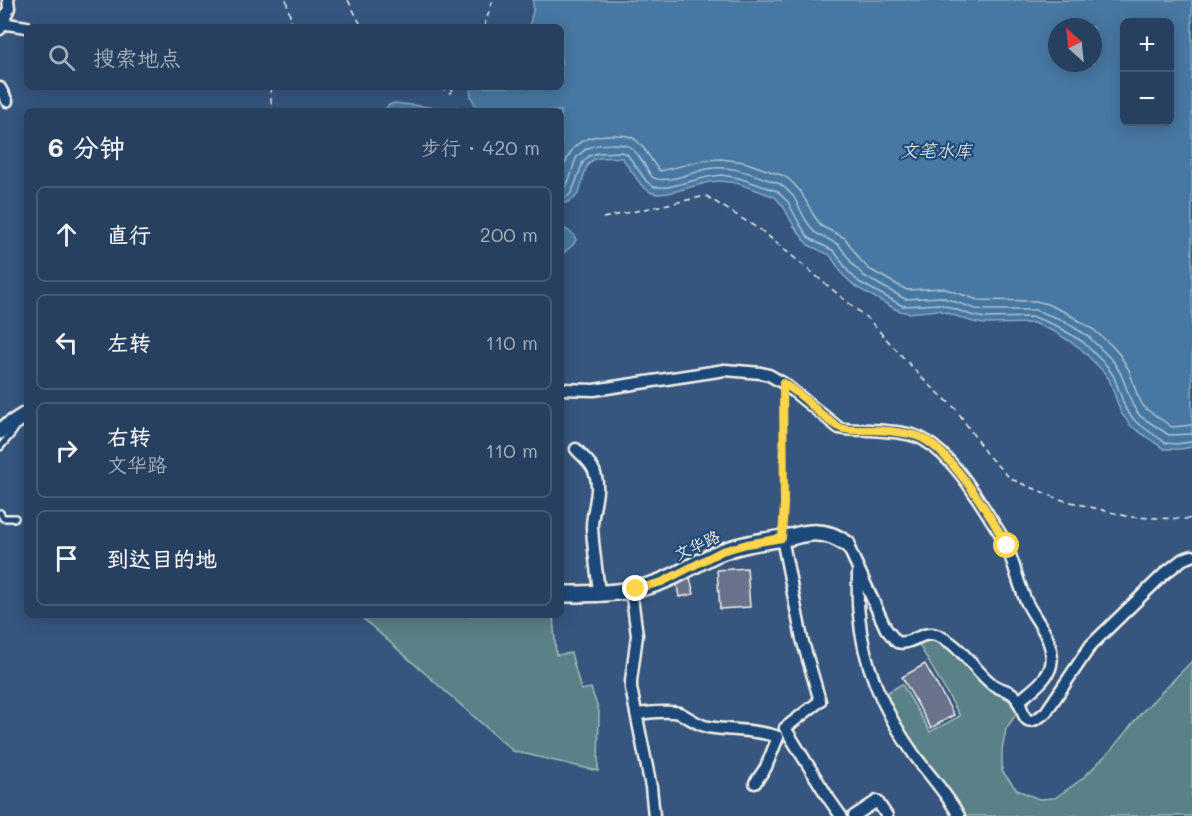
<!DOCTYPE html>
<html lang="zh">
<head>
<meta charset="utf-8">
<style>
  body { margin:0; font-family:Mali,"LXGW WenKai TC",sans-serif; background:#344b68; color:#f1f3f6 }
  .controls { position:absolute; right:18px; top:18px; display:grid; overflow:hidden; border-radius:9px; box-shadow:0 3px 15px #0003 }
  .controls button { width:54px; height:54px; display:grid; place-items:center; padding:0; border:0; border-bottom:2px solid #445974; background:#28405f; color:#f1f3f6; font:30px sans-serif }
  .compass { position:absolute; left:1048px; top:18px; width:54px; height:54px; border-radius:50%; background:#28405f; box-shadow:0 3px 15px #0003; rotate:333deg }
  .stop { position:absolute; width:18px; height:18px; margin:-14px; border:4px solid #ffd54a; border-radius:50%; background:#fff }
  .stop.end { background:#ffd54a; border-color:#fff; box-shadow:0 2px 6px #0008 }
  .list { margin:0; padding:0; list-style:none }
  h2 { display:flex; justify-content:space-between; align-items:center; height:78px; margin:0; padding:0 24px; font-size:26px }
  h2 small { font-size:20px; font-weight:400; color:#a5afbd }
  .list li { display:grid; grid-template-columns:39px 1fr auto; gap:18px; align-items:center; box-sizing:border-box; height:96px; margin:0 12px 12px; padding:0 12px; border:2px solid #445974; border-radius:9px }
  .list b { display:block; font-size:22px; white-space:nowrap }
  .list p { margin:0; font-size:20px; white-space:nowrap; color:#a5afbd }
  .list em { font-size:20px; font-style:normal; color:#a5afbd }
  .icon { flex:none; width:33px; height:33px; fill:none; stroke:currentColor; stroke-width:2; stroke-linecap:round; stroke-linejoin:round }
  .map { position:relative; flex:none; width:1192px; height:816px; overflow:hidden }
  .search { position:absolute; background:#28405f; box-shadow:0 3px 15px #0003; left:24px; top:24px; width:540px; height:66px; display:flex; align-items:center; gap:15px; box-sizing:border-box; padding:0 21px; border-radius:9px; color:#a5afbd; font-size:22px }
  .panel { position:absolute; background:#28405f; box-shadow:0 3px 15px #0003; left:24px; top:108px; width:540px; height:510px; border-radius:9px }
  .map>svg:first-child { display:block }
</style>
</head>
<body>
<div class="map">
<svg width="1192" height="816" viewBox="0 0 1192 816">
  <rect width="100%" height="100%" fill="#36567f"/>
  <filter id="ink" filterUnits="userSpaceOnUse"><feTurbulence type="fractalNoise" baseFrequency=".0167" numOctaves="2"/><feDisplacementMap in="SourceGraphic" scale="12" xChannelSelector="R" yChannelSelector="G"/><feConvolveMatrix kernelMatrix="1 2 1 2 8 2 1 2 1" color-interpolation-filters="sRGB"/></filter>
  <g filter="url(#ink)">
    <!-- green -->
    <g fill="#5a8187" stroke="#a7b9b8" stroke-width="1.5">
      <path d="M359 615H553L556 655 571 653 581 690 591 688 599 711 598 771 513 751Z"/>
      <path d="M929 639 944 644 991 690 1004 697 1014 705 1017 713 1006 729 1002 750V771L1017 790 1039 799 1055 798 1082 779 1112 749 1142 712 1192 661V816H962L903 731 886 693 902 684 930 732 960 716 918 643Z"/>
    </g>
    <!-- water -->
    <g fill="#4678a3" stroke="#8ca8bf" stroke-width="1.5" fill-rule="evenodd">
      <path d="M533 0H1192V447L1181 449H1164L1131 426 1121 413 1109 379 1102 370 1079 347 1055 332 1034 323 984 324 973 322 939 310 908 313 897 310 856 287 843 275 830 255 808 245 794 226 783 206 775 197 737 183 720 181 709 182 669 193 658 194 652 193 642 186 622 158C614 158 601 156 593 160 577 170 590 199 561 204V111H478L471 96 470 87H561V27H529L533 11ZM1124 22H1170V122H1124ZM1057 27H1093V63H1057Z"/>
      <path d="M394 103 429 107H458L464 111H383L389 105Z"/>
      <path d="M561 226 574 235 576 240 573 245 561 255Z"/>
    </g>
    <g fill="none" stroke-linecap="round" stroke-linejoin="round">
      <!-- shore -->
      <g stroke="#aec1cc" stroke-width="1.5">
        <path d="M561 175C570 146 579 136 610 135 618 135 626 134 633 138 646 146 650 161 660 171L705 160 721 159 744 162 784 176 791 181 801 192 813 214 821 226 845 238 861 261 869 269 907 290 943 288 978 300 1036 301 1047 304 1065 312 1094 330 1111 345 1120 355 1129 370 1137 394 1142 404 1146 409 1172 427 1192 425"/>
        <path d="M561 190C572 184 571 167 577 157 580 154 584 150 588 148 596 144 622 142 630 147 640 154 646 168 652 177 664 185 693 172 707 169 733 164 756 176 780 184L785 188 794 197 805 219 814 232 839 245 854 266 864 276 905 299 941 297 976 309 985 310H1035L1060 319 1088 336 1113 361 1121 374 1133 406 1140 416 1169 435 1192 434"/>
        <path d="M561 198 568 196 572 192 583 162 589 156 598 153 621 152 627 154 647 182 654 187H668L708 177 721 175 739 178 777 191 788 202 799 223 808 237 816 242 834 251 848 271 859 282 903 306 940 304 974 316 985 318 1034 317 1057 326 1083 342 1107 366 1114 377 1126 410 1136 422 1166 443 1176 444 1192 442"/>
      </g>
    </g>
    <!-- building -->
    <g fill="#6b738c" stroke="#f4f1e8" stroke-width="1.5">
      <path d="M747 568 750 607 720 609 717 570Z"/>
      <path d="M690 578 694 594 679 597 677 585Z"/>
      <path d="M925 664 954 715 931 728 902 677Z"/>
    </g>
    <g fill="none" stroke-linecap="round" stroke-linejoin="round">
      <!-- lane casing -->
      <g stroke="#f4f1e8" stroke-width="10">
        <g id="lane">
          <path d="M0 447 12 433 16 427"/>
          <path d="M0 513 3 518H15"/>
        </g>
      </g>
      <!-- street casing -->
      <g stroke="#f4f1e8" stroke-width="15">
        <g id="street">
          <path d="M0 23 27 27"/>
          <path d="M0 29 9 8 8 0"/>
          <path d="M0 88 7 101"/>
          <path d="M561 389 594 390 725 370 761 373 769 375 783 383 839 428C850 431 860 429 871 430 886 431 912 432 924 440 952 457 972 489 989 516 995 526 1003 536 1007 547 1014 564 1018 582 1025 599 1034 620 1056 639 1051 665 1048 680 1029 692 1018 702"/>
          <path d="M576 449C582 456 591 462 594 471 602 490 592 508 592 527 593 549 597 571 599 593"/>
          <path d="M782 538 802 639 820 701 785 728 829 799 841 816"/>
          <path d="M847 544 886 629 897 642C911 646 922 630 936 635 960 643 973 669 992 684 999 689 1007 690 1013 694 1027 704 1018 736 1046 712L1091 645 1164 574 1183 559 1192 556"/>
          <path d="M858 573C858 587 857 601 859 615 863 666 886 715 915 756 930 776 947 794 959 816"/>
          <path d="M631 590 637 635 631 681V688L651 787 654 816"/>
          <path d="M636 714C648 713 668 710 679 713 689 717 697 725 708 727 731 731 756 729 778 737L766 767 755 783"/>
          <path d="M854 816 877 801 887 816"/>
        </g>
      </g>
      <!-- secondary casing -->
      <g stroke="#f4f1e8" stroke-width="20">
        <g id="secondary">
          <path d="M0 431 27 414"/>
          <path d="M561 594C590 594 620 594 648 586 672 580 692 565 714 555 738 544 764 541 790 537 799 535 809 532 817 533 829 533 838 538 847 544"/>
        </g>
      </g>
      <!-- path -->
      <g stroke="#f4f1e8" stroke-width="1.5" stroke-dasharray="6 4.5" stroke-linecap="butt">
        <path d="M286 0 293 27"/>
        <path d="M348 0 362 27"/>
        <path d="M484 27 493 0"/>
        <path d="M270 87 272 111"/>
        <path d="M440 87 450 93 455 87"/>
        <path d="M603 218 706 196 762 231 868 319 923 379 956 409 987 455 1011 479 1059 499 1130 517 1186 519 1192 518"/>
        <path d="M783 525 784 504 783 398"/>
      </g>
      <!-- lane -->
      <use href="#lane" stroke="#1f4a7a" stroke-width="5"/>
      <!-- street -->
      <use href="#street" stroke="#1f4a7a" stroke-width="10"/>
      <!-- secondary -->
      <use href="#secondary" stroke="#1f4a7a" stroke-width="15"/>
    </g>
  </g>
  <g fill="none" stroke-linecap="round" stroke-linejoin="round" filter="url(#ink)">
    <!-- route -->
    <path stroke="#ffd54a" stroke-width="8" d="M636 589 662 582 722 551 747 544 782 538 784 504 783 383C792 389 801 395 809 403 818 411 829 423 841 428 849 431 860 430 868 430 883 430 900 432 914 435 946 442 992 518 1007 546"/>
  </g>
  <g text-anchor="middle" stroke-width="4.5" stroke-linejoin="round" paint-order="stroke">
    <!-- street labels -->
    <g font-size="16" fill="#f4f1e8" stroke="#1f4a7a">
      <text transform="translate(697 545) rotate(-25)" y="6">文华路</text>
    </g>
    <!-- water labels -->
    <g font-size="18" font-style="italic" fill="#dadfde" stroke="#1f4a7a">
      <text x="936" y="157">文笔水库</text>
    </g>
  </g>
</svg>
<div class="controls">
<button>+</button>
<button>−</button>
</div>
<svg class="compass" viewBox="-18 -18 36 36"><path d="M0-13l5 13h-10z" fill="#e53935"/><path d="M0 13l5-13h-10z" fill="#a5afbd"/></svg>
<div class="stop" style="left:1007px;top:546px"></div>
<div class="stop end" style="left:636px;top:589px"></div>
<div class="search"><svg class="icon" aria-label="search" viewBox="0 0 24 24"><circle cx="10" cy="10" r="6"/><path d="M15 15l6 6"/></svg>搜索地点</div>
<section class="panel">
<h2>6 分钟<small>步行 · 420 m</small></h2>
<ul class="list">
<li><svg class="icon" aria-label="ahead" viewBox="0 0 24 24"><path d="M12 20V5M6 11l6-6 6 6"/></svg><div><b>直行</b></div><em>200 m</em></li>
<li><svg class="icon" aria-label="left" viewBox="0 0 24 24"><path d="M17 20v-9H6M10 6l-5 5 5 5"/></svg><div><b>左转</b></div><em>110 m</em></li>
<li><svg class="icon" aria-label="right" viewBox="0 0 24 24"><path d="M7 20v-9h11M14 6l5 5-5 5"/></svg><div><b>右转</b><p>文华路</p></div><em>110 m</em></li>
<li><svg class="icon" aria-label="arrive" viewBox="0 0 24 24"><path d="M6 21V4h12l-3 4 3 4H6"/></svg><div><b>到达目的地</b></div></li>
</ul>
</section>
</div>
</body>
</html>
